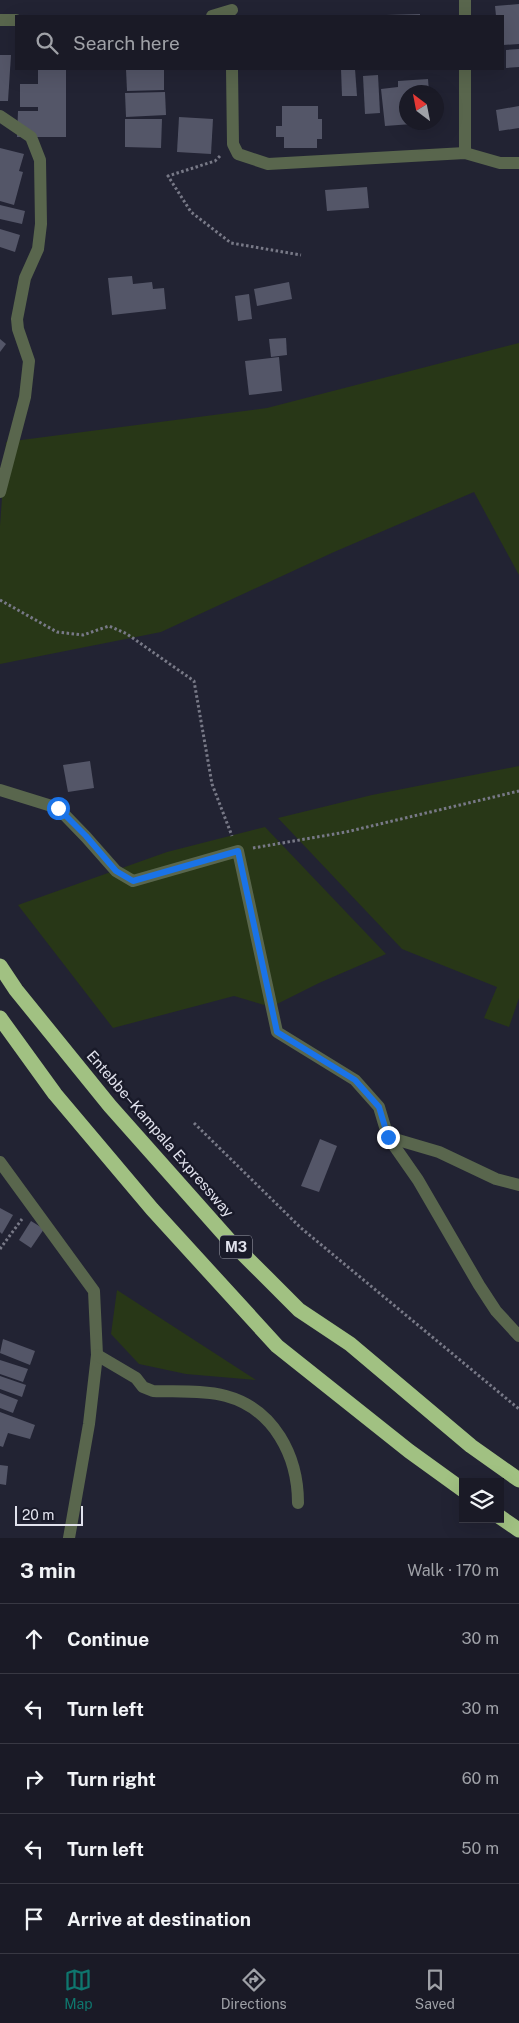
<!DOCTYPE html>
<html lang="en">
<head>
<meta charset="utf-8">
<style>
  body { margin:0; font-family:"Public Sans",sans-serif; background:#272732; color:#f1f3f6 }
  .controls { position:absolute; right:15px; bottom:15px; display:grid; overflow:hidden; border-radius:0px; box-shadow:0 5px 20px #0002 }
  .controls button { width:45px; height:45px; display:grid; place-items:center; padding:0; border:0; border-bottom:1px solid #383843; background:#1a1a26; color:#f1f3f6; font:25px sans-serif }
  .compass { position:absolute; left:399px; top:85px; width:45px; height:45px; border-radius:50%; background:#1a1a26; box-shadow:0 5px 20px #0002; rotate:328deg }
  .scale { position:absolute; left:15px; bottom:12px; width:68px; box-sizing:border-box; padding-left:5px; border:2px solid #e1e2ed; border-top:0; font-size:14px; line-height:18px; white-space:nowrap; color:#e1e2ed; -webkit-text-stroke:4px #191a29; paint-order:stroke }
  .stop { position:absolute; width:15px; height:15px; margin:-11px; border:4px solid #1a73e8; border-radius:50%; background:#fff }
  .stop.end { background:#1a73e8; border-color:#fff; box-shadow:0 1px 5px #0008 }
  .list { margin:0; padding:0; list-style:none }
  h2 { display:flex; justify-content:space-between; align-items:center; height:65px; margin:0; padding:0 20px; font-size:21px }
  h2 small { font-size:16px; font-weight:400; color:#9fa1a7 }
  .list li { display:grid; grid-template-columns:32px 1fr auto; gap:15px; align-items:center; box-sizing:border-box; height:70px; padding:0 20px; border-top:1px solid #383843 }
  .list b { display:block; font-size:19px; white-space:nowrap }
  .list em { font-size:16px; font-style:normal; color:#9fa1a7 }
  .icon { flex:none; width:28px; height:28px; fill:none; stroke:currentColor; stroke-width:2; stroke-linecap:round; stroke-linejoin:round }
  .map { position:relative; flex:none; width:519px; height:1538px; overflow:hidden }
  .search { position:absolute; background:#1a1a26; box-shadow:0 5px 20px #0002; left:15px; right:15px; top:15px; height:55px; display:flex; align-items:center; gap:12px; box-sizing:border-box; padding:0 18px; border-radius:0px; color:#9fa1a7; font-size:19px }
  .sheet { height:415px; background:#1a1a26 }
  nav { display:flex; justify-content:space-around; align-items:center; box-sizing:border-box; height:70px; border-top:1px solid #383843; background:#1a1a26; font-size:14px; color:#9fa1a7 }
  nav a { display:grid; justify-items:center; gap:2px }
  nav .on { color:#0f766e }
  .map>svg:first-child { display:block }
</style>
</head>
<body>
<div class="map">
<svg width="519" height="1538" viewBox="0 0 519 1538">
  <rect width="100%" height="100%" fill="#222333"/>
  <!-- green -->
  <g fill="#283717">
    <path d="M519 343V575L474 492 334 552 161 632 0 664V526L6 442 267 408Z"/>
    <path d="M519 766V998L509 1027 484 1018 497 987 402 949 278 818 372 795Z"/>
    <path d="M265 827 386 954 319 983 271 1007 234 996 113 1028 18 905 167 852Z"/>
    <path d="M117 1290 256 1380 186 1374 139 1364 111 1334Z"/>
  </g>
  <!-- building -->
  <g fill="#545668">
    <path d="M519 4V44L503 45V16H496L495 6Z"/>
    <path d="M420 14V16H386V15Z"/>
    <path d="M519 49V67L506 68V50Z"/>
    <path d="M0 55H11L8 101H0Z"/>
    <path d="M126 69H164V90L127 91Z"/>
    <path d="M341 69H355L357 96H342Z"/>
    <path d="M38 70H66V137H17L18 111H38V107H20V84H38Z"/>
    <path d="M378 75 380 113 365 114 363 76Z"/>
    <path d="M428 79 429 92H406V122L412 124 385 126 381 89 398 87V81Z"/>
    <path d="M165 92 166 115 126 117 125 93Z"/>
    <path d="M282 106H318V119H322V139H317V148H284V137H276V126H282Z"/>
    <path d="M519 106V128L499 131 496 110Z"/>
    <path d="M179 117 213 119 211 154 177 152Z"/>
    <path d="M125 119H162L161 148 125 147Z"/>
    <path d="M413 122H432V126L414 128Z"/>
    <path d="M0 148 24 154 19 171 23 172 14 205 0 201Z"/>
    <path d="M367 187 369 208 327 211 325 190Z"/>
    <path d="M0 205 25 211 22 224 0 219Z"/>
    <path d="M0 229 20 235 15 252 0 247Z"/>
    <path d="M132 276 133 284 152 282 153 289 164 288 166 309 112 315 108 278Z"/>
    <path d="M289 282 292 299 257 306 254 289Z"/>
    <path d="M249 294 252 319 238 321 235 296Z"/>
    <path d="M286 338 287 355 271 357 269 339Z"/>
    <path d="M0 339 6 344 0 352Z"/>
    <path d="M279 357 282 391 249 395 245 361Z"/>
    <path d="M90 761 94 788 68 792 63 765Z"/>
    <path d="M320 1139 337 1146 319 1192 301 1186Z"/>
    <path d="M0 1208 13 1215 2 1234 0 1232Z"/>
    <path d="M31 1221 44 1229 31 1248 19 1240Z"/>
    <path d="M3 1339 35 1351 30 1365 0 1353Z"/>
    <path d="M0 1360 28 1369 23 1382 0 1374Z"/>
    <path d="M0 1376 26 1385 22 1397 0 1389Z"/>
    <path d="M0 1393 18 1400 13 1413 0 1408Z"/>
    <path d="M0 1412 35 1425 30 1439 8 1433 3 1447 0 1446Z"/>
    <path d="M0 1465 8 1466 6 1485 0 1484Z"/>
  </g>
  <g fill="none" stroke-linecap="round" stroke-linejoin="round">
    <!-- path -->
    <g stroke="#787987" stroke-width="3" stroke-dasharray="2.5 2.5" stroke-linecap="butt">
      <path d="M220 156 215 161 168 176 191 212 231 243 301 255"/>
      <path d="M0 600 57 632 83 635 109 626 127 634 194 681 212 784 232 836"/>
      <path d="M253 848 346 832 519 791"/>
      <path d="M194 1123 301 1228 519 1409"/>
      <path d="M0 1249 22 1219"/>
    </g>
    <!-- minor -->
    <g stroke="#59664d" stroke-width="12">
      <path d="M465 0V16"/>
      <path d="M212 16 232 10"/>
      <path d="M0 20H16"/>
      <path d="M232 69 233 144 238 154 268 164 465 153 500 163H519"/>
      <path d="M465 69V153"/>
      <path d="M0 116 31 137 40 160 41 224 38 249 25 278 17 319 18 329 29 361 25 397 0 492"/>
      <path d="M0 790 58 808 86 837 116 871 133 881 238 851 277 1032 355 1080 379 1107 388 1137 418 1180 479 1285 496 1311 519 1336"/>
      <path d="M388 1137 439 1152 496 1179 519 1185"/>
      <path d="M0 1162 94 1291 97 1355 89 1424 69 1538"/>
      <path d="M97 1355 136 1378 143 1387 153 1391C176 1392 203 1390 226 1396 274 1409 298 1456 298 1503"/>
    </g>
    <!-- highway -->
    <g stroke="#a1c182" stroke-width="15">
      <path d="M0 966 16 990 110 1106 229 1240 299 1310 350 1344 471 1446 519 1480"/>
      <path d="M0 1018 55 1094 152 1209 277 1346 409 1451 463 1490"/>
      <path d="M500 1517 519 1530"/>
    </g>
  </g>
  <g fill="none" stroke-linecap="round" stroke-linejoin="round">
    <!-- route -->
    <path stroke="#1a73e8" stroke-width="6" d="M58 808 86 836 116 871 133 881 238 851 277 1032 355 1080 379 1107 388 1137"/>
  </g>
  <g text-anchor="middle" stroke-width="5" stroke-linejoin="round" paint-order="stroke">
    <!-- shield labels -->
    <rect fill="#191a29" stroke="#a5a6b2" stroke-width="1" x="220" y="1235.5" width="32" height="23" rx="4"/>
    <g font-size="14" font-weight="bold" fill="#e1e2ed">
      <text x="236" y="1252">M3</text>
    </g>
    <!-- street labels -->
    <g font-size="15" fill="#e1e2ed" stroke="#191a29">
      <text transform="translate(160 1134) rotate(49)" y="5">Entebbe–Kampala Expressway</text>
    </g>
  </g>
</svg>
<div class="controls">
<button><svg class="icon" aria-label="layers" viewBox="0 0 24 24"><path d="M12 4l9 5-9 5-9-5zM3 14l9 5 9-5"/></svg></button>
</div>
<svg class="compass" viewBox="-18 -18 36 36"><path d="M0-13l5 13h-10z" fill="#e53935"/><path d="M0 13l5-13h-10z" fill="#9fa1a7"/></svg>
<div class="scale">20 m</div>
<div class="stop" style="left:58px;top:808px"></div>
<div class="stop end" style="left:388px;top:1137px"></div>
<div class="search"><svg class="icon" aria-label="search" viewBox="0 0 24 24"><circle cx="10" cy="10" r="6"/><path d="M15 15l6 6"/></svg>Search here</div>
</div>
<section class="sheet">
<h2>3 min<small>Walk · 170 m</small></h2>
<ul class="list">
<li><svg class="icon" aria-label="ahead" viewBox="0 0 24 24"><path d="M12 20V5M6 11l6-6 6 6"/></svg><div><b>Continue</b></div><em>30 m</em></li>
<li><svg class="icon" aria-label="left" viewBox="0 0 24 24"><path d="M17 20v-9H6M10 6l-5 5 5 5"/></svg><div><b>Turn left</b></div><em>30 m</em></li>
<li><svg class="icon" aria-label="right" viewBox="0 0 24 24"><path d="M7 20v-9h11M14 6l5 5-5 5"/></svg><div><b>Turn right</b></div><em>60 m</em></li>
<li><svg class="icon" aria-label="left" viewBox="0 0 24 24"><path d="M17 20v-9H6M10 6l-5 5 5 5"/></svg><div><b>Turn left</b></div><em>50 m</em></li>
<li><svg class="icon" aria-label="arrive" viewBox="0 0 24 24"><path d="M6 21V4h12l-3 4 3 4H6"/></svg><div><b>Arrive at destination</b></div></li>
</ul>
</section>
<nav>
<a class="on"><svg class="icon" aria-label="map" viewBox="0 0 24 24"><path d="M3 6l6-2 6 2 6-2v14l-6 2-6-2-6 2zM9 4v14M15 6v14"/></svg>Map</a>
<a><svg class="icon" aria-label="directions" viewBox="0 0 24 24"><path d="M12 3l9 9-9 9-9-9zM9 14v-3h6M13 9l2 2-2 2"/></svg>Directions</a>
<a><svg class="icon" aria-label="saved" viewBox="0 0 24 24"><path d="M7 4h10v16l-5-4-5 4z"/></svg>Saved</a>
</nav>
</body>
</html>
